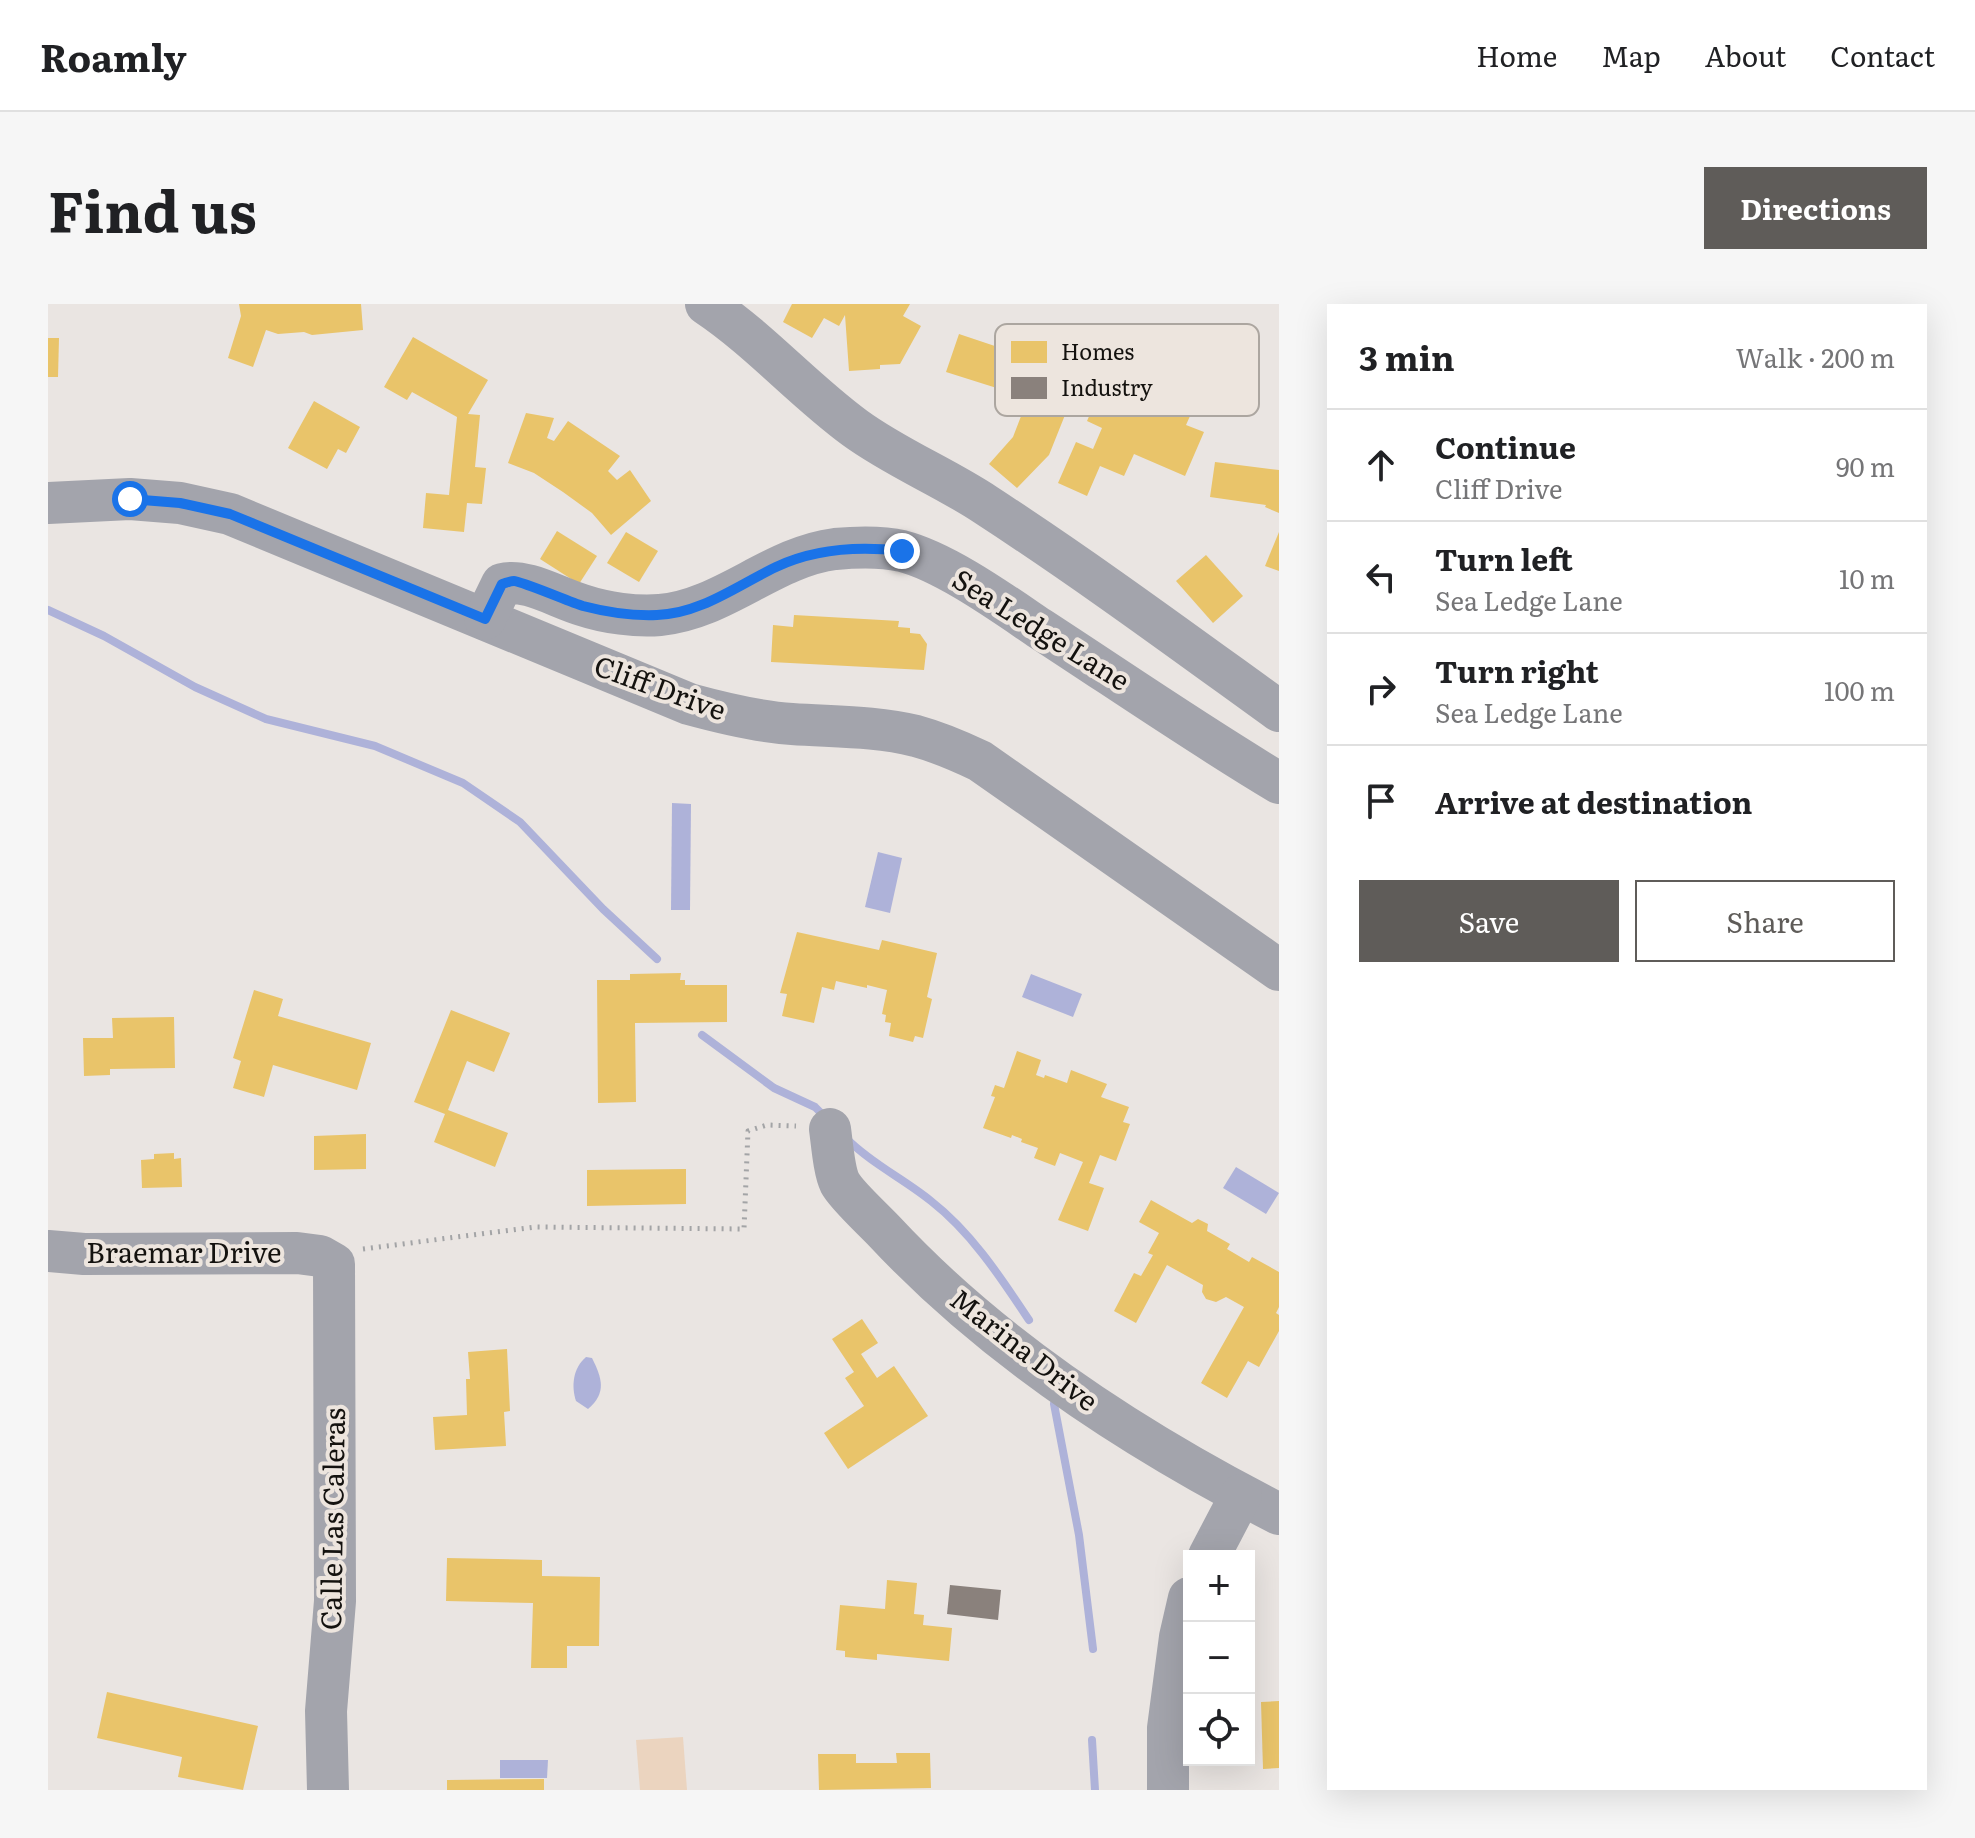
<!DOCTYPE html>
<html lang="en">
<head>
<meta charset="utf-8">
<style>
  body { margin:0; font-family:Literata,serif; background:#f6f6f6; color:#202124 }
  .controls { position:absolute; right:24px; bottom:24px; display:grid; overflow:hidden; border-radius:0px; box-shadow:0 8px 32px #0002 }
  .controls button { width:72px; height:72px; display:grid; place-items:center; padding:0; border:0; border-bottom:2px solid #e0e0e0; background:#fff; color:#202124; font:40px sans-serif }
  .stop { position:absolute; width:24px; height:24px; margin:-18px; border:6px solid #1a73e8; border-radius:50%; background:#fff }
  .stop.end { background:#1a73e8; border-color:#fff; box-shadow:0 2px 8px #0008 }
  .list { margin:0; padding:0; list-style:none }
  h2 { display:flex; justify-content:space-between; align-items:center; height:104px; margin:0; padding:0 32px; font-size:34px }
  h2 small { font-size:26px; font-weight:400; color:#757577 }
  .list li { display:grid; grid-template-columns:52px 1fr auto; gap:24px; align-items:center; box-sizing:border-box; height:112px; padding:0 32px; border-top:2px solid #e0e0e0 }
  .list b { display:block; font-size:30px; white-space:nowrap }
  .list p { margin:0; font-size:26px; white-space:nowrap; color:#757577 }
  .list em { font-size:26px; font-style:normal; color:#757577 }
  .actions { display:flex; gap:16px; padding:24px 32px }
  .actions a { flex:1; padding:18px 0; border:2px solid #5f5c59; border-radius:0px; text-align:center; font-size:28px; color:#5f5c59 }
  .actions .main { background:#5f5c59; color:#fff }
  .icon { flex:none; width:44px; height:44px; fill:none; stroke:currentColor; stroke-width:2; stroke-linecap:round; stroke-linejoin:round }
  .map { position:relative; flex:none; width:1231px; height:1486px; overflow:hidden; border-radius:0px }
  header { display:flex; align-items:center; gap:48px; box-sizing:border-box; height:112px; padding:0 40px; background:#fff; border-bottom:2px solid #e0e0e0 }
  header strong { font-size:38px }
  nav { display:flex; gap:44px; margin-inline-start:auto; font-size:28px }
  .intro { display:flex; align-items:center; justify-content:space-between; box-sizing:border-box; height:192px; padding:0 48px }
  h1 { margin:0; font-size:56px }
  .button { padding:20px 36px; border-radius:0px; background:#5f5c59; color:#fff; font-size:28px; font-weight:700 }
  main { display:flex; gap:48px; padding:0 48px }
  aside { flex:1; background:#fff; border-radius:0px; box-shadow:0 8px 32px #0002 }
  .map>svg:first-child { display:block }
</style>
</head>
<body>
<header>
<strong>Roamly</strong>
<nav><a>Home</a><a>Map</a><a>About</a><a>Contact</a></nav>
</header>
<div class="intro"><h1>Find us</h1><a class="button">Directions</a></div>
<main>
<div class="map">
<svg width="1231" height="1486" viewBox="0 0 1231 1486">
  <rect width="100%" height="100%" fill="#eae5e2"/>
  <!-- green -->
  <path fill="#ebd4bf" d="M635 1433 639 1486H592L588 1436Z"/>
  <!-- water -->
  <g fill="#aeb2d9">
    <path d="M624 499 643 500 642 606H623Z"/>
    <path d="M830 548 854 554 842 609 817 603Z"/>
    <path d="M983 670 1034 690 1025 713 974 693Z"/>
    <path d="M1188 863 1231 889 1218 910 1175 884Z"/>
    <path d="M538 1053 544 1054C554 1074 559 1089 540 1105L528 1097C523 1082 525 1064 538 1053Z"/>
    <path d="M452 1456H500L499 1474H452Z"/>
  </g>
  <!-- homes -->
  <g fill="#e9c46a">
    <path d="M191 0H313L315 26 264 31 256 28 230 30 218 26 205 63 180 54 193 12Z"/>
    <path d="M744 0H862L855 12 873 22 852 60 832 61V65L801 67 797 11 791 22 776 14 764 34 735 18Z"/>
    <path d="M911 30 1006 62 993 97 1019 106 1001 151 969 184 941 160 965 133 980 94 898 68Z"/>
    <path d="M365 33 440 76 420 110 432 111 427 163 438 164 434 200 419 199 416 228 375 224 378 189 401 191 409 113 364 88 359 96 336 83Z"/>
    <path d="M0 34H11L10 73H0Z"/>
    <path d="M1061 67 1146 103 1138 121 1156 128 1137 172 1086 150 1076 172 1052 162 1039 192 1010 179 1028 138 1045 145 1054 124 1039 117Z"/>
    <path d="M266 97 312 123 298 149 290 145 279 165 240 144Z"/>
    <path d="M478 109 506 114 499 134 506 137 520 117 572 152 560 167 569 176 582 166 603 197 563 231 544 209 515 188 486 169 460 159Z"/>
    <path d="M1167 158 1231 166V209L1217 203 1218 201 1162 193Z"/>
    <path d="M509 227 549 252 531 280 492 255Z"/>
    <path d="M578 228 610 247 591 278 559 259Z"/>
    <path d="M1231 228V267L1217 262Z"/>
    <path d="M1158 251 1195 292 1165 319 1128 277Z"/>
    <path d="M746 311 851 317 850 323 862 324V329L872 330 879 340 876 366 723 358 725 321 745 323Z"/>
    <path d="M749 628 831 646 834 636 889 649 879 693 884 695 875 734 867 732 865 738 841 732 843 719 837 718 838 711 834 710 839 686 819 681V684L788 677 786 686 774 683 766 719 734 712 739 690 732 689Z"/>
    <path d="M633 669 632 676H637V681H679V718L587 719 588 798 550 799 549 676H582V670Z"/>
    <path d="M206 686 235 695 230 712 323 739 309 786 225 761 216 793 185 784 193 757 185 754Z"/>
    <path d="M403 706 462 729 446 768 419 757 400 806 460 829 447 863 386 838 397 810 366 798Z"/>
    <path d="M126 713 127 764 62 765V771L36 772 35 734H65L64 714Z"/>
    <path d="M969 747 993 756 988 771 996 774 997 771 1019 779 1023 766 1059 780 1053 793 1081 803 1075 818 1082 820 1068 857 1052 851 1041 879 1056 884 1040 927 1010 916 1035 858 1012 849 1007 862 986 854 990 844 973 838 974 835 964 831 963 834 935 824 947 793 943 792 947 781 956 784Z"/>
    <path d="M318 830V865L266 866V832Z"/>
    <path d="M126 849V855L133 854 134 883 94 884 93 856 106 855V850Z"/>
    <path d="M638 865V900L539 902V866Z"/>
    <path d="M1103 896 1144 919 1150 915 1160 920 1159 927 1182 940 1179 945 1201 958 1204 953 1231 968V1003L1228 1009 1231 1011V1027L1211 1063 1200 1057 1179 1094 1153 1079 1196 1003 1178 993 1168 998 1158 995 1154 988 1155 981 1119 961 1088 1019 1066 1007 1086 969 1093 972 1105 951 1100 949 1111 929 1091 918Z"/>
    <path d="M814 1015 830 1039 813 1050 829 1074 846 1062 880 1112 800 1165 776 1129 816 1102 797 1074 806 1068 784 1035Z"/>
    <path d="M459 1045 462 1107 456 1108 458 1142 387 1146 385 1113 419 1111 418 1075H422L420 1048Z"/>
    <path d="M399 1254 494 1256V1272L552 1273 551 1342H519V1364H483L485 1299 398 1297Z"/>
    <path d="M839 1276 869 1279 866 1310 876 1311 875 1321 904 1324 901 1357 829 1350V1356L797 1353V1347L788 1346 792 1301 837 1305Z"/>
    <path d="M59 1388 210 1422 195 1486 130 1473 134 1453 49 1434Z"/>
    <path d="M1231 1397V1464L1215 1465 1213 1398Z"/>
    <path d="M848 1449H882L883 1484 771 1486 770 1450H808V1459H849Z"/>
    <path d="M496 1475V1486H399V1476Z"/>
  </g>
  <!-- industry -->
  <path fill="#8a817c" d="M902 1281 953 1286 950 1316 899 1310Z"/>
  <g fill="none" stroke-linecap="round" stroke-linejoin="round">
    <!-- stream -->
    <g stroke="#aeb2d9" stroke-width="8">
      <path d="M0 306 56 332 147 383 218 415 327 442 415 479 472 518 555 605 609 655"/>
      <path d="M654 731 726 784 767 803 778 814"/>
      <path d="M799 835C824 860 856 875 883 897 924 929 953 974 981 1016"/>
      <path d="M1006 1100 1031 1231 1045 1345"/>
      <path d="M1044 1436 1047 1486"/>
    </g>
    <!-- path -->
    <path stroke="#a3a4a6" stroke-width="5" stroke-dasharray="2 6" stroke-linecap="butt" d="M315 945 487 923 696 925 700 827 719 821 748 822"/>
    <!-- minor -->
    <g stroke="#a3a4ac" stroke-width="42">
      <path d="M658 0C712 36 755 86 807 124 848 154 896 173 938 201 1038 266 1134 337 1231 407"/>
      <path d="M0 199 82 195 132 199 182 210 641 400C674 409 710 418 744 420 786 423 827 422 868 432 890 438 911 447 932 457L1231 666"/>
      <path d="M437 315 454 280C478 274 510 294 534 301 558 309 588 313 612 311 676 305 724 253 787 245 809 243 832 242 854 247 897 258 954 299 991 324 1071 376 1149 430 1231 479"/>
      <path d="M782 825C784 839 786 867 792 879 799 892 826 916 837 928 947 1046 1088 1137 1231 1210"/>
      <path d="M0 947 36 950 249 949 272 952 286 960 287 1297 278 1407 280 1486"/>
      <path d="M1161 1252 1193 1191"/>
      <path d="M1120 1486V1424L1132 1333 1141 1294"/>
    </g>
  </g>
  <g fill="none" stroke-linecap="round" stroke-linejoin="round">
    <!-- route -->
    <path stroke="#1a73e8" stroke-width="10" d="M82 195 132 199 182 210 437 315 454 280C458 279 462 277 466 277 473 277 522 298 535 302 558 308 585 312 609 311 652 310 690 281 728 263 768 244 811 242 854 247"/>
  </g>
  <g text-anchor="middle" stroke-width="8" stroke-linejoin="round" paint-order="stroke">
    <!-- street labels -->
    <g font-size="28" fill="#14120f" stroke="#ede5de">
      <text transform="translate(993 326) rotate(32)" y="10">Sea Ledge Lane</text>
      <text transform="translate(612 384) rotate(20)" y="10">Cliff Drive</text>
      <text x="136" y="959">Braemar Drive</text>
      <text transform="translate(976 1046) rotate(38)" y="10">Marina Drive</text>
      <text transform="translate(285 1215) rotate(-89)" y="10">Calle Las Caleras</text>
    </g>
  </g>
  <!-- legend -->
  <rect x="947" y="20" width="264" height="92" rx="12" fill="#ede5de" stroke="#aca6a0" stroke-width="2"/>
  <rect x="963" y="37" width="36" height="22" fill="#e9c46a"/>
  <rect x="963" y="73" width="36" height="22" fill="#8a817c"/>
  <g font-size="22" fill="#14120f">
    <text x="1013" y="56">Homes</text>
    <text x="1013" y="92">Industry</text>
  </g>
</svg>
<div class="controls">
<button>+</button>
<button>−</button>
<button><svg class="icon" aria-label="locate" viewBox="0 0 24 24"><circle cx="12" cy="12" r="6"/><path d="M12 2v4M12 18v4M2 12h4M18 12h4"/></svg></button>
</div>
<div class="stop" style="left:82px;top:195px"></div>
<div class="stop end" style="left:854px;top:247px"></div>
</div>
<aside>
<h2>3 min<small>Walk · 200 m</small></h2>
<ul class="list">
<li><svg class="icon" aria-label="ahead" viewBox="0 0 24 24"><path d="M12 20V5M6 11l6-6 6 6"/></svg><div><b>Continue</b><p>Cliff Drive</p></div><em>90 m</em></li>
<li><svg class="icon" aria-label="left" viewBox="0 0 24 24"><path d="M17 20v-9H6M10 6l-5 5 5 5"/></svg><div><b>Turn left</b><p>Sea Ledge Lane</p></div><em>10 m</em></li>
<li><svg class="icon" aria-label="right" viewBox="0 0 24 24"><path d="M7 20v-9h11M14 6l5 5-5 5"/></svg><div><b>Turn right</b><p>Sea Ledge Lane</p></div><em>100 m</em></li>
<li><svg class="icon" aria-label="arrive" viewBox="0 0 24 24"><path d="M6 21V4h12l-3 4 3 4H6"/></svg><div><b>Arrive at destination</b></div></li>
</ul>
<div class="actions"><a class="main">Save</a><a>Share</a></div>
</aside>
</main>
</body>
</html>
